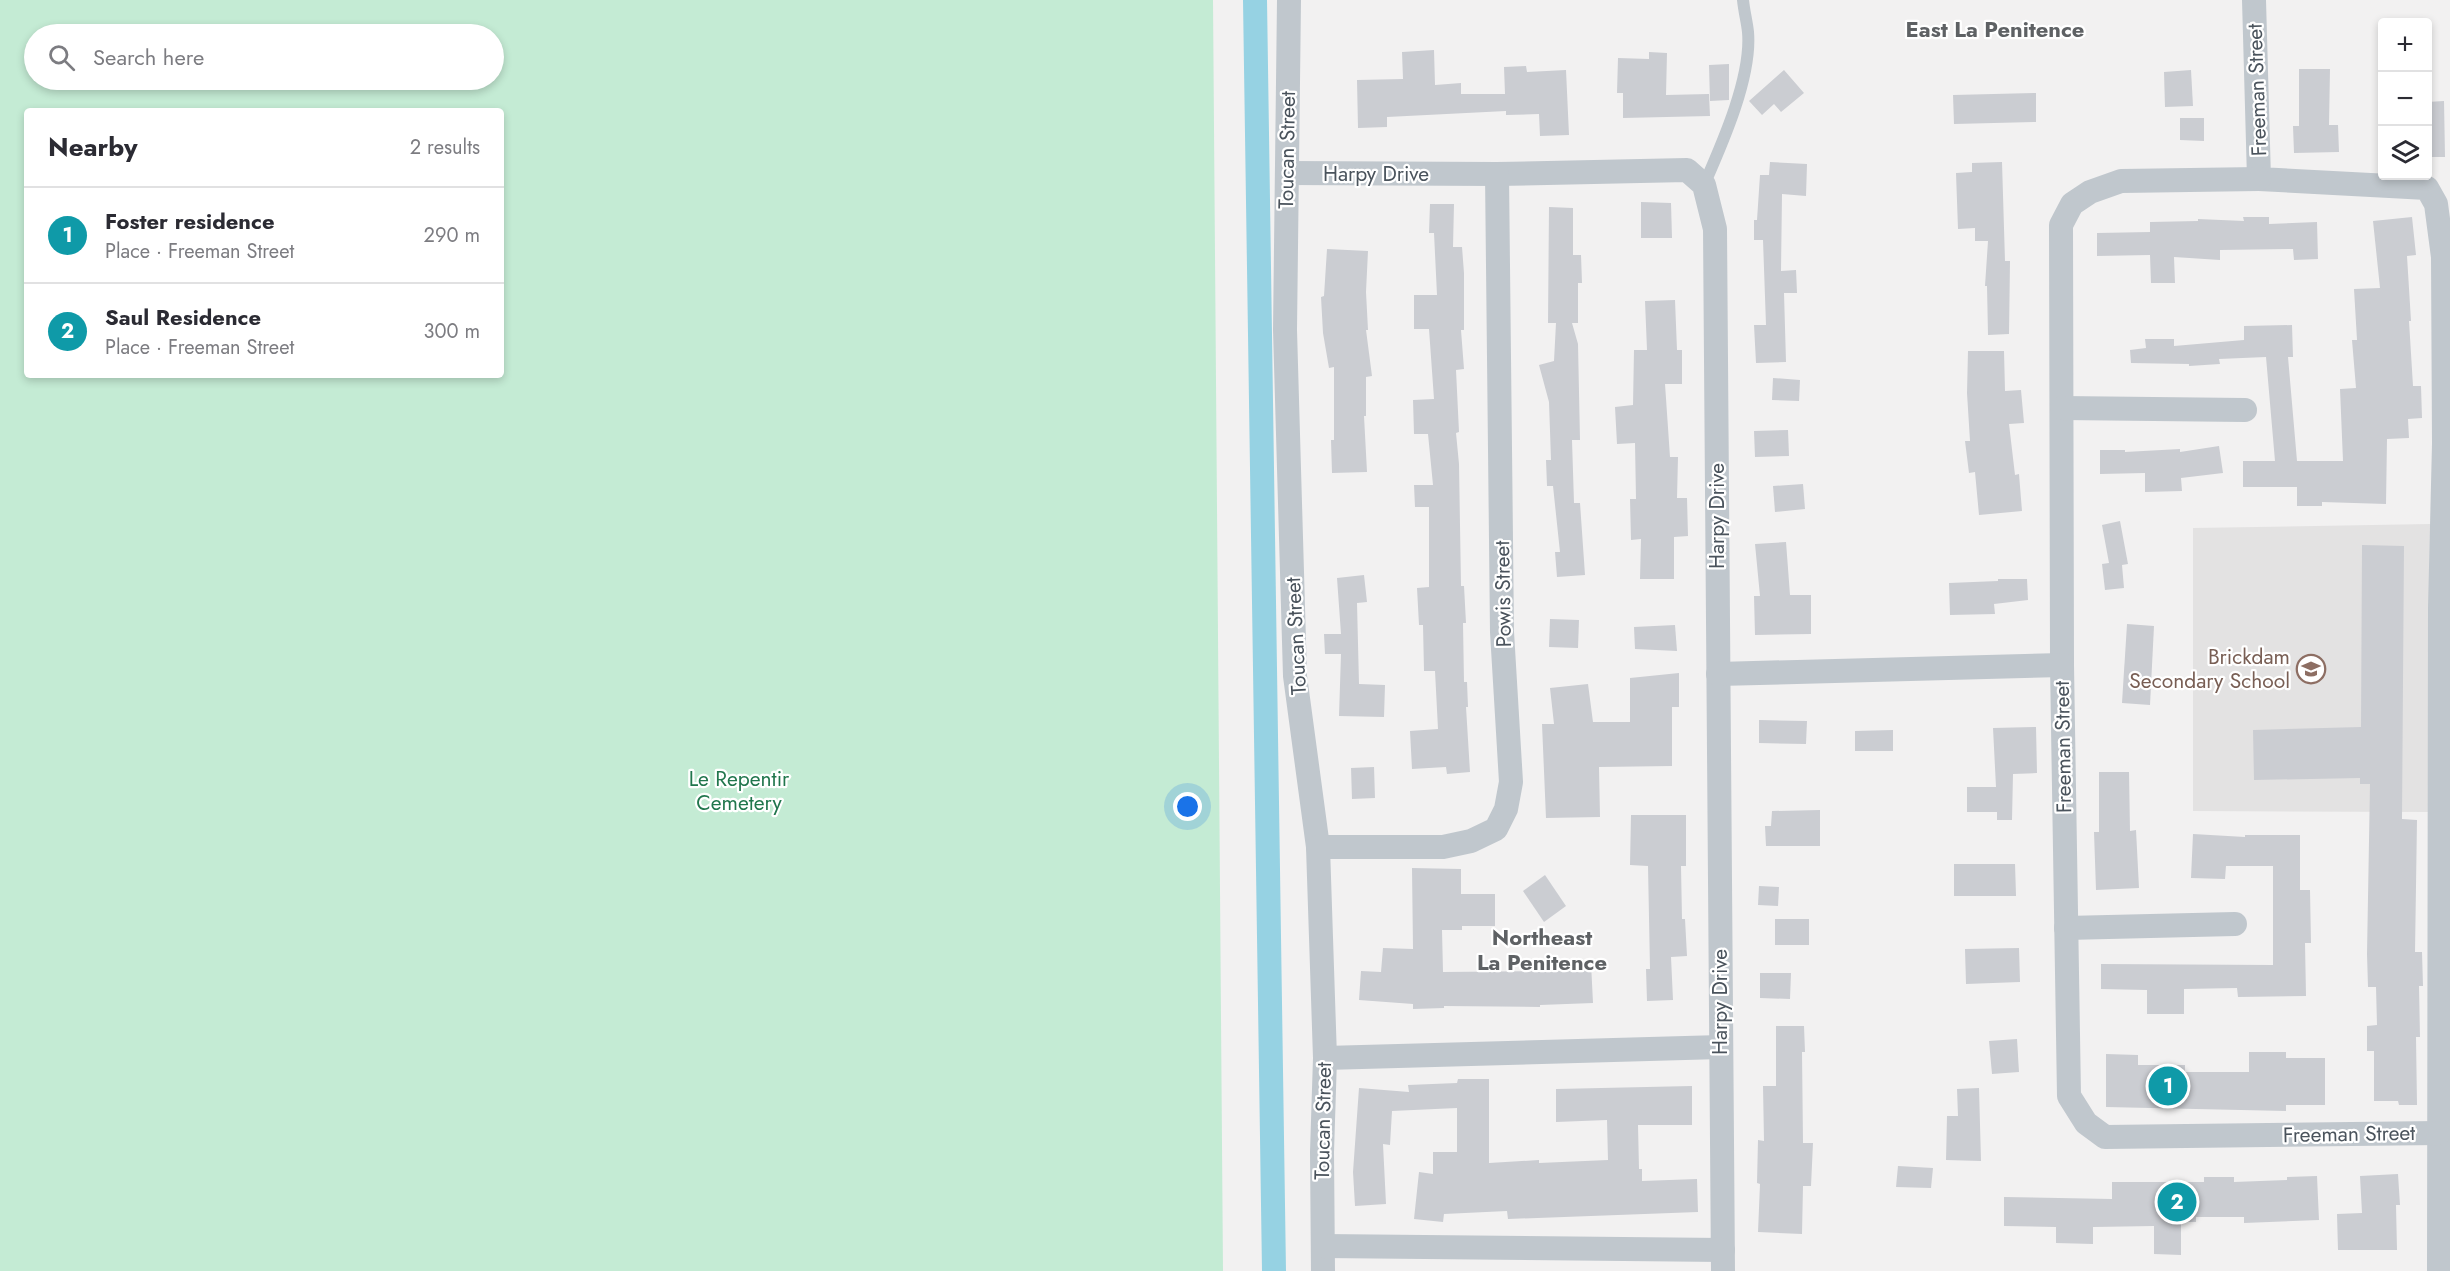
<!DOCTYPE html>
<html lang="en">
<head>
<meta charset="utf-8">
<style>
  body { margin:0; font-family:Jost,sans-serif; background:#f7f7f7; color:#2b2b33 }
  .controls { position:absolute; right:18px; top:18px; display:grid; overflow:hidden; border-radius:6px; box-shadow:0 3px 9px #0003 }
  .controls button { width:54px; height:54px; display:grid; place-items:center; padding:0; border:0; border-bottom:2px solid #e1e1e2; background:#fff; color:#2b2b33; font:30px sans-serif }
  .you { position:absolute; left:1188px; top:807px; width:21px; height:21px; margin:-15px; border:4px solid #fff; border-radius:50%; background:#1a73e8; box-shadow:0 0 0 9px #1a73e833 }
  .badge { display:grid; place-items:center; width:39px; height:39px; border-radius:50%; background:#7c3aed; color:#fff; font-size:20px; font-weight:700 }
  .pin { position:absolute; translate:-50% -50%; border:3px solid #fff; box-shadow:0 2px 6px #0006 }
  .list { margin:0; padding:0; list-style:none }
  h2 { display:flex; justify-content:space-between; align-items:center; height:78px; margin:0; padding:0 24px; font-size:26px }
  h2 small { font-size:20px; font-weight:400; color:#7c7c81 }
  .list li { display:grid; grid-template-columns:39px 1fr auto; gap:18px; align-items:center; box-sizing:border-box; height:96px; padding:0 24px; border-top:2px solid #e1e1e2 }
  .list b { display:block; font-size:22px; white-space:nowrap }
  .list p { margin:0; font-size:20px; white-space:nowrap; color:#7c7c81 }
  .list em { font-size:20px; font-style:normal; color:#7c7c81 }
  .icon { flex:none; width:33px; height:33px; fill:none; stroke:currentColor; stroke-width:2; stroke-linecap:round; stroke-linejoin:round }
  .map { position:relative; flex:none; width:2450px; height:1271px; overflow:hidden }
  .search { position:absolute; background:#fff; box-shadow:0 3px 9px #0003; left:24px; top:24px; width:480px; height:66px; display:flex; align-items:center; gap:15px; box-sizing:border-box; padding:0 21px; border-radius:33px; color:#7c7c81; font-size:22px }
  .panel { position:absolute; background:#fff; box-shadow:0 3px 9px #0003; left:24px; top:108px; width:480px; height:270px; border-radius:6px }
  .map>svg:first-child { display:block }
</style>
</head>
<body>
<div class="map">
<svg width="2450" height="1271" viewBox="0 0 2450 1271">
  <rect width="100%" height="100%" fill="#f2f1f1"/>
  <!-- education -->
  <path fill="#e3e2e2" d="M2430 524 2428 812 2193 811V528Z"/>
  <!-- green -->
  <path fill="#c4ebd4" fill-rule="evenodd" d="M0 0H1213L1223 1271H0ZM34 34H494V80H34ZM27 111H501V375H27Z"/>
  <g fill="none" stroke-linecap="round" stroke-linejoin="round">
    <!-- canal -->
    <path stroke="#96d2e3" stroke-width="24" d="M1255 0 1274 1271"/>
  </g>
  <!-- building -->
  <g fill="#cbcdd2">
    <path d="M1434 50 1435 85 1461 83V94H1505L1504 67 1526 66 1527 72 1566 70 1569 135 1540 136 1539 114 1506 115V111L1387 117V127L1358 128 1357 80 1403 79 1402 52Z"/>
    <path d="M1649 52 1667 53 1666 95 1709 94 1710 116 1623 118V93H1617L1618 58 1649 59Z"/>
    <path d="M1729 64V100L1710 101 1709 65Z"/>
    <path d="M2299 69H2330L2329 125H2338L2339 152 2294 153 2293 126H2299Z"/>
    <path d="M1784 70 1804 93 1781 112 1774 104 1762 115 1749 101Z"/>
    <path d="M2191 70 2193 106 2165 107 2164 72Z"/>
    <path d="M2036 93V122L1954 124 1953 95Z"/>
    <path d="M2444 101 2445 157H2427V102Z"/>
    <path d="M2180 118H2204V141L2180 140Z"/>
    <path d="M1770 162 1807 164 1806 196 1782 194 1781 271 1796 270 1797 293H1784L1786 362 1756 363 1754 325H1766L1763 240H1754V220H1757L1760 175H1769Z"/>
    <path d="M2002 162 2005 261H2010L2009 334 1988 335 1987 286H1985L1988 241H1975V228L1958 229 1956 173 1972 172V163Z"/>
    <path d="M1641 202 1671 203 1672 238H1641Z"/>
    <path d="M1430 204H1454L1453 247H1462L1464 273V330H1461L1464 369 1456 370 1459 432 1456 433 1459 464 1461 586H1464L1466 623H1463L1464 682H1467L1468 707H1466L1470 772 1447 774 1446 767 1412 769 1410 731 1438 729 1435 671H1424L1423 625H1419L1417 588 1429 587V507H1415L1414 485H1433L1428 434H1414L1413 400 1434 399 1429 329H1414V295H1437L1434 233H1429Z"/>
    <path d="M1549 207 1573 208V255H1581L1582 283H1578V323H1572L1578 344 1580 440H1572L1574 503H1580L1585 575 1557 577 1555 552H1560L1553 486H1547L1546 460H1551L1549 402 1539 365 1554 361 1556 323H1548Z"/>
    <path d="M2243 217H2269V224L2317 222 2318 259 2294 260 2293 249 2220 250V260L2174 257 2175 283H2151L2150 255 2097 256V233L2150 232V222L2198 221V219L2244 221Z"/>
    <path d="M2412 217 2416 255 2407 256 2411 321H2409L2413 386H2421L2422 418 2408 419 2409 438 2387 439 2386 504 2322 502V506H2297V487H2243V461H2275L2266 357 2219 359 2220 364 2189 366V364L2131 363 2130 350 2146 348 2145 339H2174V346L2244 340V326L2292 325 2293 357H2288L2297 461H2343L2340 389 2356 388 2352 340H2357L2354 289 2380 288 2373 221Z"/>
    <path d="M1327 249 1368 251 1366 292 1368 330H1366L1372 376 1366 377V416H1364L1367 472 1332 473 1331 440H1334V367L1329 368 1323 333 1321 297 1324 296Z"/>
    <path d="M1675 300 1677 350H1682V384H1665L1670 457H1678L1677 498H1687L1688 536 1674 537V579H1640L1641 539 1631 540 1630 499H1636L1635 443 1617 444 1615 407 1633 405 1634 350H1647L1645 301Z"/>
    <path d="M1968 351H2004L2005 391 2021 390 2024 423 2009 424 2015 475 2019 474 2022 511 1979 515 1975 472 1969 473 1965 441H1970L1967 393Z"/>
    <path d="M1773 378 1800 380 1799 401 1772 400Z"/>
    <path d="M1788 430 1789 456 1755 457 1754 431Z"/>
    <path d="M2219 446 2223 473 2181 478 2182 491 2145 492V473L2100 474V450H2125V452L2180 449V452Z"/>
    <path d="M1803 484 1805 509 1775 512 1773 486Z"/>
    <path d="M2120 521 2128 564 2122 565 2124 588 2105 590 2102 564 2109 563 2102 525Z"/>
    <path d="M1786 542 1790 595H1811V634L1755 635 1754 596H1760L1755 544Z"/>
    <path d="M2362 545 2404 546 2402 819 2417 820 2415 952H2422L2423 986H2419L2420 1037H2416L2417 1105H2399L2398 1101H2374V1051H2367V1026L2377 1025 2376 987H2368L2367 954 2370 784H2360V778L2254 780 2253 730 2361 727Z"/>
    <path d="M1364 575 1367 602 1357 603 1359 684 1385 685 1384 717 1339 716 1341 654H1325L1324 634H1341L1337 578Z"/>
    <path d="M1998 579H2027L2028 600 1994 604 1995 614 1950 615 1949 583 1998 581Z"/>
    <path d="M1550 619 1579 620 1578 648 1549 647Z"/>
    <path d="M2127 624 2154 626 2150 705 2122 703Z"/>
    <path d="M1675 625 1677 651 1635 649 1634 627Z"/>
    <path d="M1679 673V707H1672V766L1599 767 1600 817 1546 818 1542 724H1554L1550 688 1588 684 1593 722H1630V678Z"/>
    <path d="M1759 720 1807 721 1806 744 1759 743Z"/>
    <path d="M2036 727 2037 773 2013 774 2012 820H1997V812H1967V787H1996L1993 728Z"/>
    <path d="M1893 730V751H1855V731Z"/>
    <path d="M1374 767 1375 798 1352 799 1351 768Z"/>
    <path d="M2099 772H2129L2130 831 2136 830 2139 888 2096 890 2094 832H2099Z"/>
    <path d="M1820 810V846H1766L1765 826H1771L1772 811Z"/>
    <path d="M1631 815H1686V866H1681L1682 919H1685L1687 956 1671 957 1673 1000 1647 1001 1646 969H1650L1648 866 1630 865Z"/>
    <path d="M2193 834 2245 837V835H2300V890H2310L2311 943H2305L2306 996 2238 997 2237 988 2184 989V1014H2147V990L2101 989V964L2273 965V866H2226L2225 879 2191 878Z"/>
    <path d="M1954 864H2015L2016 896H1954Z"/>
    <path d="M1412 868 1461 869V894H1495V926H1462V930H1442L1443 972 1568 971V963H1591L1593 1003 1540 1005V1007L1444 1006V1008L1413 1009V1004L1359 1000 1361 971 1381 972 1383 948 1413 949Z"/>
    <path d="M1545 875 1566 906 1544 922 1523 891Z"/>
    <path d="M1759 886 1779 887 1778 906 1758 905Z"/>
    <rect x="1775" y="919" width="34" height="26"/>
    <path d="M2019 948 2020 982 1966 984 1965 949Z"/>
    <path d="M1760 973H1791L1790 999 1760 998Z"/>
    <path d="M1776 1026H1804L1805 1052H1802L1803 1143H1813L1811 1186H1803L1802 1234 1758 1232 1760 1184 1757 1183 1758 1140 1764 1141 1763 1086H1776Z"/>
    <path d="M2017 1039 2019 1072 1992 1074 1989 1041Z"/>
    <path d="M2249 1052H2286V1058H2325V1105H2286V1111L2106 1107V1054L2138 1055V1065H2185V1072H2249Z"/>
    <path d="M1458 1079H1489V1163L1539 1160V1163L1608 1160 1607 1120 1556 1122V1089L1692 1086V1125H1638L1639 1169H1642V1181L1697 1179 1698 1212 1508 1219 1507 1211 1444 1214 1443 1222 1414 1219 1419 1172 1433 1174V1152H1457V1108L1392 1111 1390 1145 1383 1144 1386 1204 1355 1206 1353 1172 1359 1088 1409 1092 1408 1085 1457 1083Z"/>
    <path d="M1979 1088 1981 1161 1946 1160 1947 1116H1958L1957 1089Z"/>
    <path d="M1898 1166 1933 1168 1931 1188 1896 1187Z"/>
    <path d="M2398 1174 2400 1205H2396L2397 1250H2338L2337 1214 2362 1213 2360 1176Z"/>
    <path d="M2317 1176 2319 1220 2244 1223V1217H2196V1222H2181V1255L2154 1254V1226L2093 1227V1244L2056 1243V1227L2004 1226V1197L2112 1199V1182H2204V1177H2234V1182L2287 1180V1177Z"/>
  </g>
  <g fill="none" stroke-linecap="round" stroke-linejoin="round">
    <!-- service -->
    <path stroke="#c0c7cd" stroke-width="12" d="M1704 185C1722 144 1752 77 1748 32 1747 22 1744 11 1743 0"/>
    <!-- minor -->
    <g stroke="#c0c7cd" stroke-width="24">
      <path d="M1289 0 1285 330 1295 676 1318 847 1325 1058 1322 1152 1323 1271"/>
      <path d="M2254 0 2259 179 2427 188 2436 204 2443 257 2444 444 2440 608 2439 1271"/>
      <path d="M1287 173 1497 174 1687 170 1704 185 1715 229 1723 1271"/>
      <path d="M2259 179 2121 181 2090 192 2072 204 2061 225 2062 665 2069 1096 2086 1123 2105 1137 2439 1133"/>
      <path d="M2062 408 2245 410"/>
      <path d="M1718 674 2062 665"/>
      <path d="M1318 847H1443L1471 841 1496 829 1506 809 1511 782 1502 632 1497 174"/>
      <path d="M2066 928 2235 924"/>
      <path d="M1325 1058 1721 1047"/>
      <path d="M1323 1246 1723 1250"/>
    </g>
  </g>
  <!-- icons -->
  <defs>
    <g id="school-ring" transform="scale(1.5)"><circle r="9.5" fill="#fff" stroke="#8d6e63" stroke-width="1.5"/><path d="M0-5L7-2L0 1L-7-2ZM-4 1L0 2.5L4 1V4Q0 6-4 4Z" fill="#8d6e63"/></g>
  </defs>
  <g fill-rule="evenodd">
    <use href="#school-ring" x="2311" y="669"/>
  </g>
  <g text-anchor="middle" stroke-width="4.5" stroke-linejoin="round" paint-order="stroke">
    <!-- street labels -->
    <g font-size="21" fill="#4a535c" stroke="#fff">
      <text transform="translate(2257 90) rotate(-92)" y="7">Freeman Street</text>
      <text transform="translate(1287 150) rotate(-89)" y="7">Toucan Street</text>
      <text x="1376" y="181">Harpy Drive</text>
      <text transform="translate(1717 516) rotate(-90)" y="7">Harpy Drive</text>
      <text transform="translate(1503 594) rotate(-91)" y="7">Powis Street</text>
      <text transform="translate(1296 636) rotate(-93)" y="7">Toucan Street</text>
      <text transform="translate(2063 747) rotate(-91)" y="7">Freeman Street</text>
      <text transform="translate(1720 1002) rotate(-90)" y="7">Harpy Drive</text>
      <text transform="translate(1323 1121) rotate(-89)" y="7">Toucan Street</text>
      <text transform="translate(2349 1134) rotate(-1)" y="7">Freeman Street</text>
    </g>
    <!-- education labels -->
    <g font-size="21" fill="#785e54" stroke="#fff" text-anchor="end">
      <text x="2290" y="664">Brickdam<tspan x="2290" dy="24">Secondary School</tspan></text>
    </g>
    <!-- park labels -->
    <g font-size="21" fill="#21764d" stroke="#fff">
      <text x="739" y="786">Le Repentir<tspan x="739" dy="24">Cemetery</tspan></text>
    </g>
    <!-- neighbourhood labels -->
    <g font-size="22" font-weight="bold" fill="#5e6164" stroke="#fff">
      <text x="1995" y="37">East La Penitence</text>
      <text x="1542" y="945">Northeast<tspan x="1542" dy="25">La Penitence</tspan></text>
    </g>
  </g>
</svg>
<div class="controls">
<button>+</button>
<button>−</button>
<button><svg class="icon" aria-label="layers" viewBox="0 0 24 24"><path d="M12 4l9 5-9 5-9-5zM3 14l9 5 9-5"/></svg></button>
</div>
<div class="you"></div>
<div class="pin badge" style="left:2168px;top:1086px;background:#0f9aa8">1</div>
<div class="pin badge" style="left:2177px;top:1202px;background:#0f9aa8">2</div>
<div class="search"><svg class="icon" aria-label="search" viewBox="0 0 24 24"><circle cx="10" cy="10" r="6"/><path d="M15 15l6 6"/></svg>Search here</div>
<section class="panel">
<h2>Nearby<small>2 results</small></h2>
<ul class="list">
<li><span class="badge" style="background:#0f9aa8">1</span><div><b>Foster residence</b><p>Place · Freeman Street</p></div><em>290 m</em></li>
<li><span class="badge" style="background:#0f9aa8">2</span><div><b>Saul Residence</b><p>Place · Freeman Street</p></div><em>300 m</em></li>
</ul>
</section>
</div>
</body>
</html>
